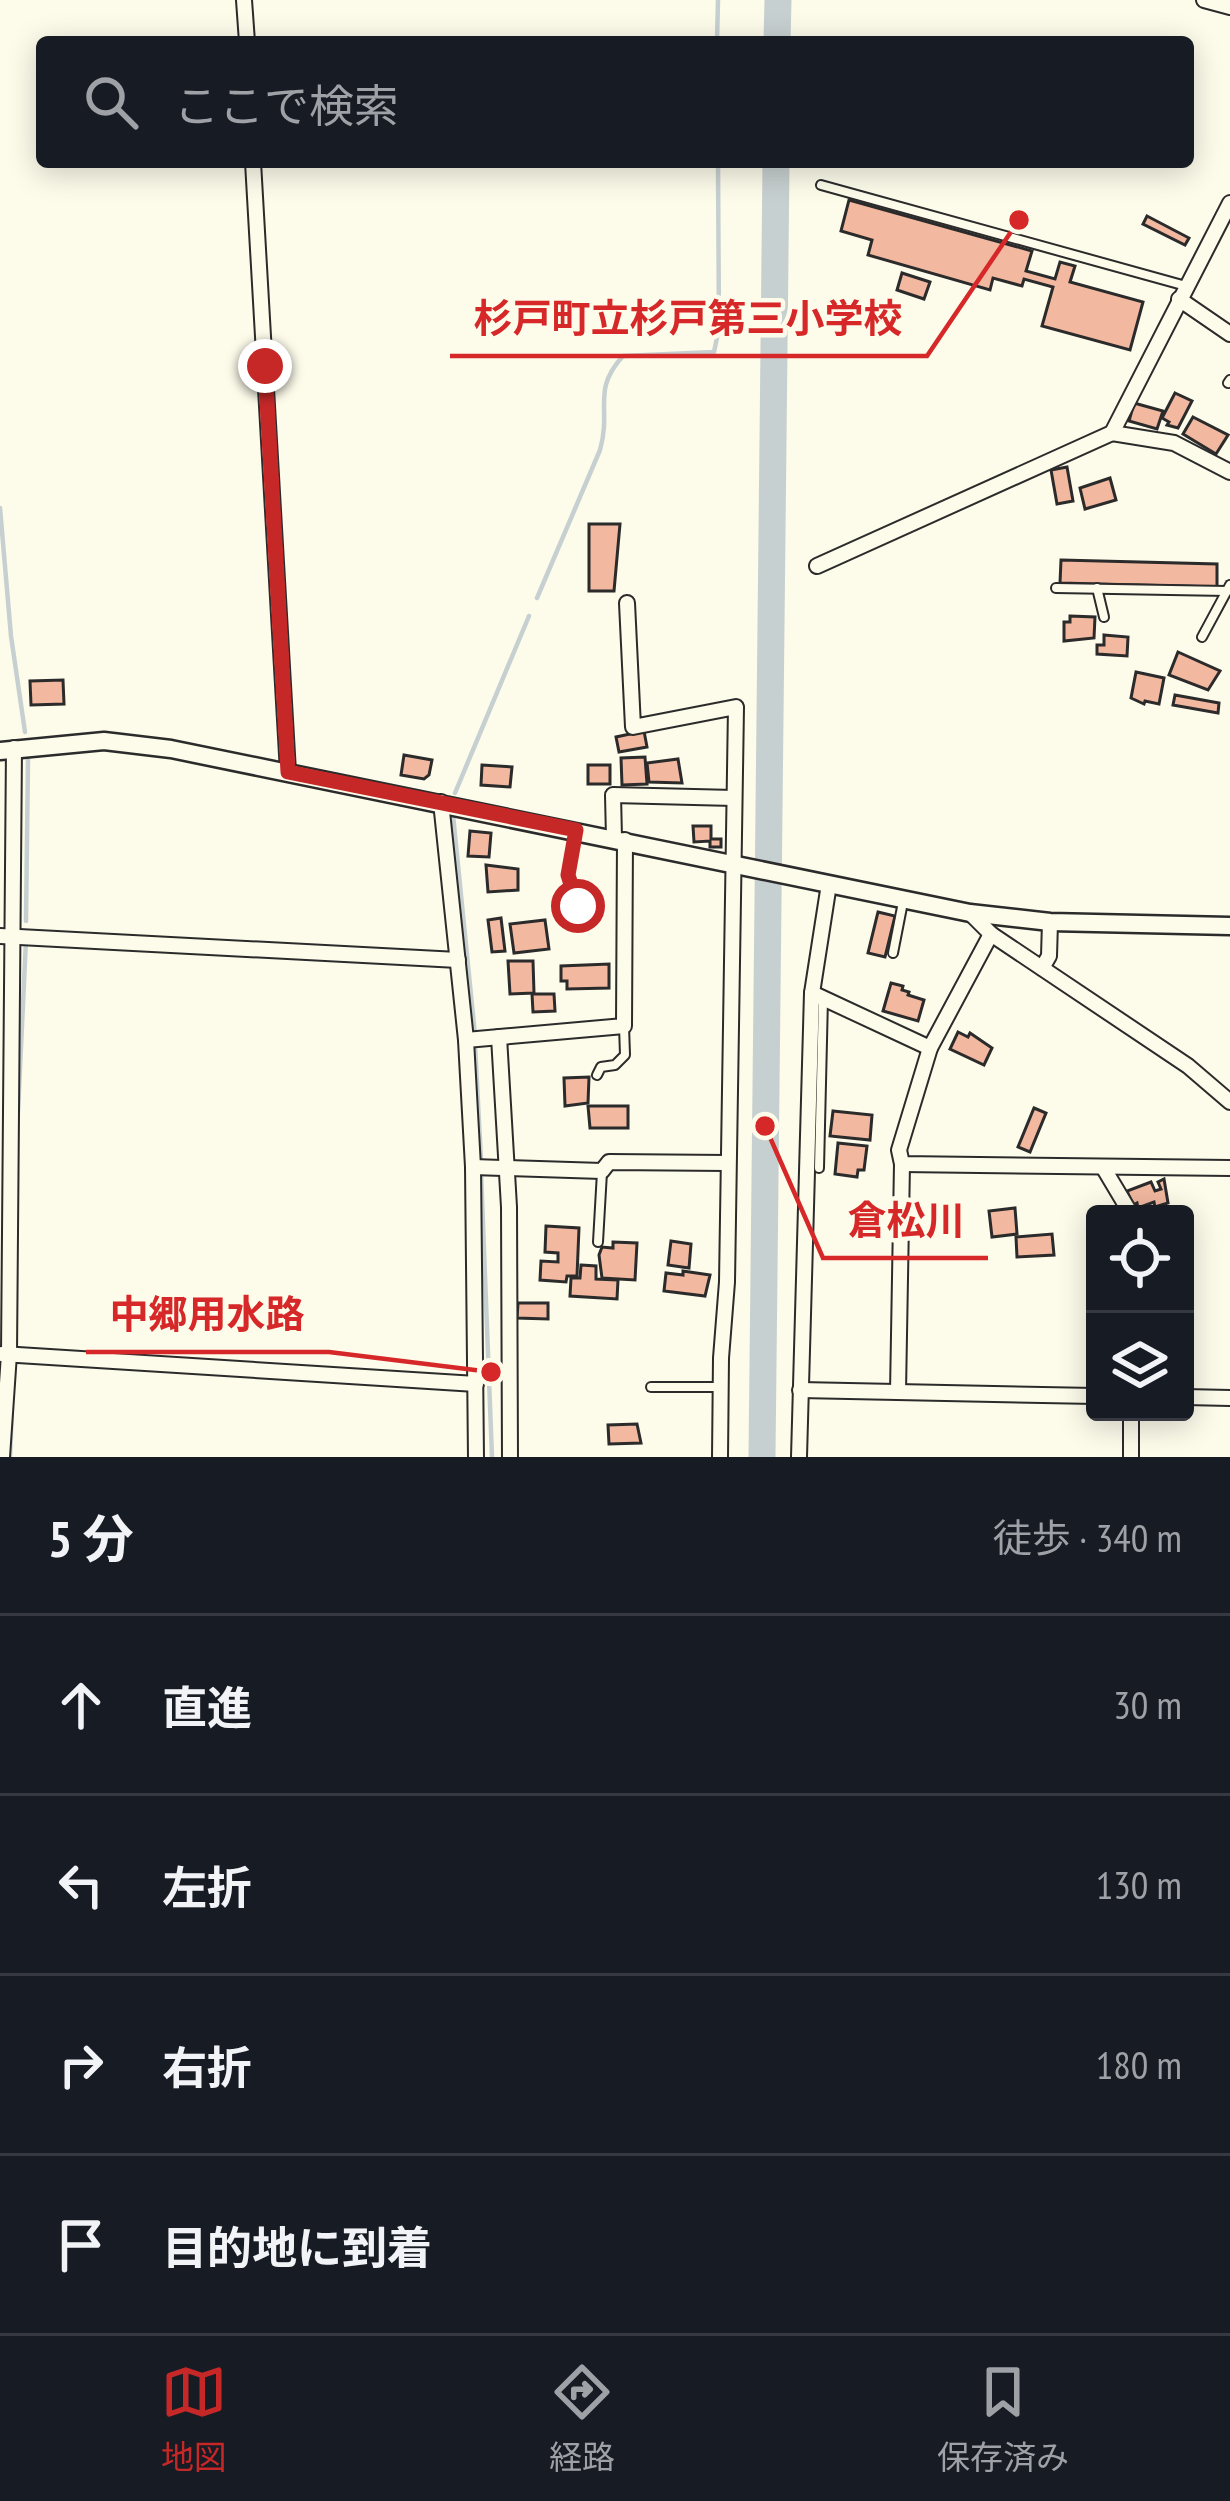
<!DOCTYPE html>
<html lang="ja">
<head>
<meta charset="utf-8">
<style>
  body { margin:0; font-family:"PT Sans Narrow","Noto Sans JP",sans-serif; background:#20242c; color:#f1f3f6 }
  .controls { position:absolute; right:36px; bottom:36px; display:grid; overflow:hidden; border-radius:12px; box-shadow:0 6px 30px #0003 }
  .controls button { width:108px; height:108px; display:grid; place-items:center; padding:0; border:0; border-bottom:3px solid #363941; background:#171b24; color:#f1f3f6; font:60px sans-serif }
  .stop { position:absolute; width:36px; height:36px; margin:-27px; border:9px solid #c62828; border-radius:50%; background:#fff }
  .stop.end { background:#c62828; border-color:#fff; box-shadow:0 3px 12px #0008 }
  .list { margin:0; padding:0; list-style:none }
  h2 { display:flex; justify-content:space-between; align-items:center; height:156px; margin:0; padding:0 48px; font-size:51px }
  h2 small { font-size:39px; font-weight:400; color:#9ea1a6 }
  .list li { display:grid; grid-template-columns:78px 1fr auto; gap:36px; align-items:center; box-sizing:border-box; height:180px; padding:0 48px; border-top:3px solid #363941 }
  .list b { display:block; font-size:45px; white-space:nowrap }
  .list em { font-size:39px; font-style:normal; color:#9ea1a6 }
  .icon { flex:none; width:66px; height:66px; fill:none; stroke:currentColor; stroke-width:2; stroke-linecap:round; stroke-linejoin:round }
  .map { position:relative; flex:none; width:1230px; height:1457px; overflow:hidden }
  .search { position:absolute; background:#171b24; box-shadow:0 6px 30px #0003; left:36px; right:36px; top:36px; height:132px; display:flex; align-items:center; gap:30px; box-sizing:border-box; padding:0 42px; border-radius:12px; color:#9ea1a6; font-size:45px }
  .sheet { height:876px; background:#171b24 }
  nav { display:flex; justify-content:space-around; align-items:center; box-sizing:border-box; height:168px; border-top:3px solid #363941; background:#171b24; font-size:33px; color:#9ea1a6 }
  nav a { display:grid; justify-items:center; gap:6px }
  nav .on { color:#c62828 }
  .map>svg:first-child { display:block }
</style>
</head>
<body>
<div class="map">
<svg width="1230" height="1457" viewBox="0 0 1230 1457">
  <rect width="100%" height="100%" fill="#fdfbea"/>
  <g fill="none" stroke-linecap="round" stroke-linejoin="round">
    <!-- stream -->
    <g stroke="#c7d0d0" stroke-width="4.5">
      <path d="M717 42 718 0"/>
      <path d="M0 508 11 636 25 732"/>
      <path d="M537 598 600 450C612 408 591 391 623 356L714 352 719 328 718 162"/>
      <path d="M455 793 529 616"/>
      <path d="M453 815 475 1035"/>
      <path d="M26 921 28 759"/>
      <path d="M475 1045 481 1160"/>
      <path d="M17 1132 26 940"/>
      <path d="M481 1172 492 1457"/>
      <path d="M10 1457 12 1407"/>
    </g>
    <!-- river -->
    <g stroke="#c7d0d0" stroke-width="27">
      <path d="M777 42 778 0"/>
      <path d="M762 1457 776 162"/>
    </g>
  </g>
  <!-- building -->
  <g fill="#f2b8a0" stroke="#2b2b2b" stroke-width="3">
    <path d="M849 200 1032 251 1026 271 1055 279 1060 262 1075 266 1070 282 1143 302 1130 350 1042 326 1053 287 1024 279 1022 286 993 278 990 290 868 255 872 240 841 231Z"/>
    <path d="M1147 216 1189 238 1185 245 1143 224Z"/>
    <path d="M902 273 930 282 924 299 897 290Z"/>
    <path d="M1175 393 1192 401 1178 428 1167 425 1169 422 1162 418Z"/>
    <path d="M1134 403 1163 411 1157 429 1129 421Z"/>
    <path d="M1193 417 1228 435 1216 454 1183 434Z"/>
    <path d="M1067 467 1073 501 1057 504 1051 470Z"/>
    <path d="M1110 478 1116 500 1085 509 1080 488Z"/>
    <path d="M589 524H620L614 591H589Z"/>
    <path d="M1061 560 1217 564V587L1060 583Z"/>
    <path d="M1070 616 1095 617 1094 638 1064 641V622H1070Z"/>
    <path d="M1104 635 1128 637 1127 656 1097 654V645H1104Z"/>
    <path d="M1178 652 1220 671 1208 690 1169 675Z"/>
    <path d="M1136 672 1164 678 1159 704 1145 701 1144 704 1131 698Z"/>
    <path d="M63 680 64 704 31 705 30 681Z"/>
    <path d="M1175 695 1219 703 1218 713 1173 705Z"/>
    <path d="M644 731 647 747 619 752 616 737Z"/>
    <path d="M404 755 432 760 429 775 424 779 401 775Z"/>
    <path d="M645 757 647 784 622 785 621 758Z"/>
    <path d="M678 759 682 783 649 782 647 763Z"/>
    <path d="M482 765 512 767 510 787 481 785Z"/>
    <rect x="588" y="765" width="22" height="19"/>
    <path d="M693 826H711V839H721V847H710V841L694 842Z"/>
    <path d="M470 831 491 833 489 857 468 856Z"/>
    <path d="M486 865 518 869V890L488 892Z"/>
    <path d="M878 912 895 916 885 957 868 953Z"/>
    <path d="M501 918 505 951 492 952 488 920Z"/>
    <path d="M545 920 549 949 514 953 510 924Z"/>
    <path d="M508 961H533L534 993 510 994Z"/>
    <path d="M609 964V988L567 989V981H561V966Z"/>
    <path d="M891 983 903 986 902 990 909 992 908 995 924 1000 918 1021 883 1011Z"/>
    <path d="M532 994H554L555 1011 533 1012Z"/>
    <path d="M958 1032 968 1037 970 1033 992 1048 984 1065 950 1049Z"/>
    <path d="M589 1077 588 1103 565 1106 564 1078Z"/>
    <path d="M588 1106H628V1128H590Z"/>
    <path d="M1034 1108 1046 1113 1030 1152 1018 1147Z"/>
    <path d="M833 1111 872 1115 870 1140 830 1136Z"/>
    <path d="M838 1143 867 1146 864 1170H858L857 1177 835 1174Z"/>
    <path d="M1164 1179 1168 1203 1155 1207 1154 1202 1138 1208 1137 1203 1133 1205 1127 1191 1151 1182 1155 1191 1161 1189 1158 1182Z"/>
    <path d="M1015 1208 1017 1234 992 1237 989 1211Z"/>
    <path d="M546 1226 579 1228 577 1276H567L566 1282 540 1280 541 1261 558 1262V1253L545 1252Z"/>
    <path d="M1052 1234 1054 1255 1017 1257 1016 1237Z"/>
    <path d="M671 1241 691 1244 689 1268 668 1265Z"/>
    <path d="M613 1242 637 1243 635 1280 602 1278 599 1255 602 1247 613 1248Z"/>
    <path d="M581 1265 596 1266V1279L618 1280 617 1299 570 1296 571 1278H580Z"/>
    <path d="M683 1271 710 1275 705 1296 664 1291 666 1273 683 1275Z"/>
    <path d="M518 1303H548V1319L517 1318Z"/>
    <path d="M637 1424 641 1443 609 1444 608 1425Z"/>
  </g>
  <g fill="none" stroke-linecap="round" stroke-linejoin="round">
    <!-- service casing -->
    <g stroke="#2b2b2b" stroke-width="12">
      <g id="service">
        <path d="M821 185 1186 286"/>
        <path d="M1228 383 1230 380"/>
        <path d="M1056 588 1227 591"/>
        <path d="M1097 588 1104 617"/>
        <path d="M1202 637 1230 585"/>
        <path d="M576 833 568 875 578 906"/>
        <path d="M893 953 903 902"/>
        <path d="M597 1075 601 1067 615 1065 625 1055 624 1026"/>
        <path d="M819 1168 823 998"/>
        <path d="M598 1242 602 1172"/>
        <path d="M651 1387H721"/>
      </g>
    </g>
    <!-- minor casing -->
    <g stroke="#2b2b2b" stroke-width="18">
      <g id="minor">
        <path d="M244 0 247 42"/>
        <path d="M1204 0 1230 7"/>
        <path d="M253 162 288 772"/>
        <path d="M1179 299 1230 334"/>
        <path d="M1112 433 1174 443 1230 472"/>
        <path d="M817 566 1112 433 1230 203"/>
        <path d="M627 603 633 727 736 707 727 1282 721 1358 720 1457"/>
        <path d="M441 802 466 1040 473 1167 476 1457"/>
        <path d="M614 838 613 795 734 798"/>
        <path d="M970 913 991 934 1188 1066 1230 1102"/>
        <path d="M991 934 930 1048 899 1150 902 1164 1230 1168"/>
        <path d="M0 936 458 960"/>
        <path d="M1042 968 1049 956 1050 922"/>
        <path d="M812 993 930 1048"/>
        <path d="M499 1037 509 1207 510 1457"/>
        <path d="M466 1040 624 1026 625 840"/>
        <path d="M473 1167 602 1171 609 1162 727 1163"/>
        <path d="M1103 1167 1131 1214"/>
        <path d="M2 1354 476 1384"/>
        <path d="M800 1390 1095 1396"/>
        <path d="M898 1392 902 1164"/>
        <path d="M1185 1397 1230 1398"/>
        <path d="M2 1457 9 1354 14 748"/>
        <path d="M799 1457 812 993 829 884"/>
        <path d="M1131 1457V1412"/>
      </g>
    </g>
    <!-- tertiary casing -->
    <g stroke="#2b2b2b" stroke-width="21">
      <path id="tertiary" d="M0 751 104 741 171 749 970 913 1050 922 1230 926"/>
    </g>
    <!-- service -->
    <use href="#service" stroke="#fdfbea" stroke-width="8"/>
    <!-- minor -->
    <use href="#minor" stroke="#fdfbea" stroke-width="14"/>
    <!-- tertiary -->
    <use href="#tertiary" stroke="#fdfbea" stroke-width="16"/>
  </g>
  <g fill="none" stroke-linecap="round" stroke-linejoin="round">
    <!-- route -->
    <path stroke="#c62828" stroke-width="15" d="M265 366 288 772 576 830 568 875 578 906"/>
  </g>
  <!-- callouts -->
  <path fill="none" stroke="#d62828" stroke-width="4.5" d="M1019 220L927 356H450M765 1126L823 1258H988M491 1372L329 1352H86"/>
  <g fill="#d62828" stroke="#fdfbea" stroke-width="4.5">
    <circle cx="1019" cy="220" r="12"/>
    <circle cx="765" cy="1126" r="12"/>
    <circle cx="491" cy="1372" r="12"/>
  </g>
  <g font-size="39" text-anchor="middle" font-weight="bold" fill="#d62828" stroke="#fdfbea" stroke-width="9" stroke-linejoin="round" paint-order="stroke">
    <text x="688" y="332">杉戸町立杉戸第三小学校</text>
    <text x="906" y="1234">倉松川</text>
    <text x="207" y="1328">中郷用水路</text>
  </g>
</svg>
<div class="controls">
<button><svg class="icon" aria-label="locate" viewBox="0 0 24 24"><circle cx="12" cy="12" r="6"/><path d="M12 2v4M12 18v4M2 12h4M18 12h4"/></svg></button>
<button><svg class="icon" aria-label="layers" viewBox="0 0 24 24"><path d="M12 4l9 5-9 5-9-5zM3 14l9 5 9-5"/></svg></button>
</div>
<div class="stop" style="left:578px;top:906px"></div>
<div class="stop end" style="left:265px;top:366px"></div>
<div class="search"><svg class="icon" aria-label="search" viewBox="0 0 24 24"><circle cx="10" cy="10" r="6"/><path d="M15 15l6 6"/></svg>ここで検索</div>
</div>
<section class="sheet">
<h2>5 分<small>徒歩 · 340 m</small></h2>
<ul class="list">
<li><svg class="icon" aria-label="ahead" viewBox="0 0 24 24"><path d="M12 20V5M6 11l6-6 6 6"/></svg><div><b>直進</b></div><em>30 m</em></li>
<li><svg class="icon" aria-label="left" viewBox="0 0 24 24"><path d="M17 20v-9H6M10 6l-5 5 5 5"/></svg><div><b>左折</b></div><em>130 m</em></li>
<li><svg class="icon" aria-label="right" viewBox="0 0 24 24"><path d="M7 20v-9h11M14 6l5 5-5 5"/></svg><div><b>右折</b></div><em>180 m</em></li>
<li><svg class="icon" aria-label="arrive" viewBox="0 0 24 24"><path d="M6 21V4h12l-3 4 3 4H6"/></svg><div><b>目的地に到着</b></div></li>
</ul>
</section>
<nav>
<a class="on"><svg class="icon" aria-label="map" viewBox="0 0 24 24"><path d="M3 6l6-2 6 2 6-2v14l-6 2-6-2-6 2zM9 4v14M15 6v14"/></svg>地図</a>
<a><svg class="icon" aria-label="directions" viewBox="0 0 24 24"><path d="M12 3l9 9-9 9-9-9zM9 14v-3h6M13 9l2 2-2 2"/></svg>経路</a>
<a><svg class="icon" aria-label="saved" viewBox="0 0 24 24"><path d="M7 4h10v16l-5-4-5 4z"/></svg>保存済み</a>
</nav>
</body>
</html>
